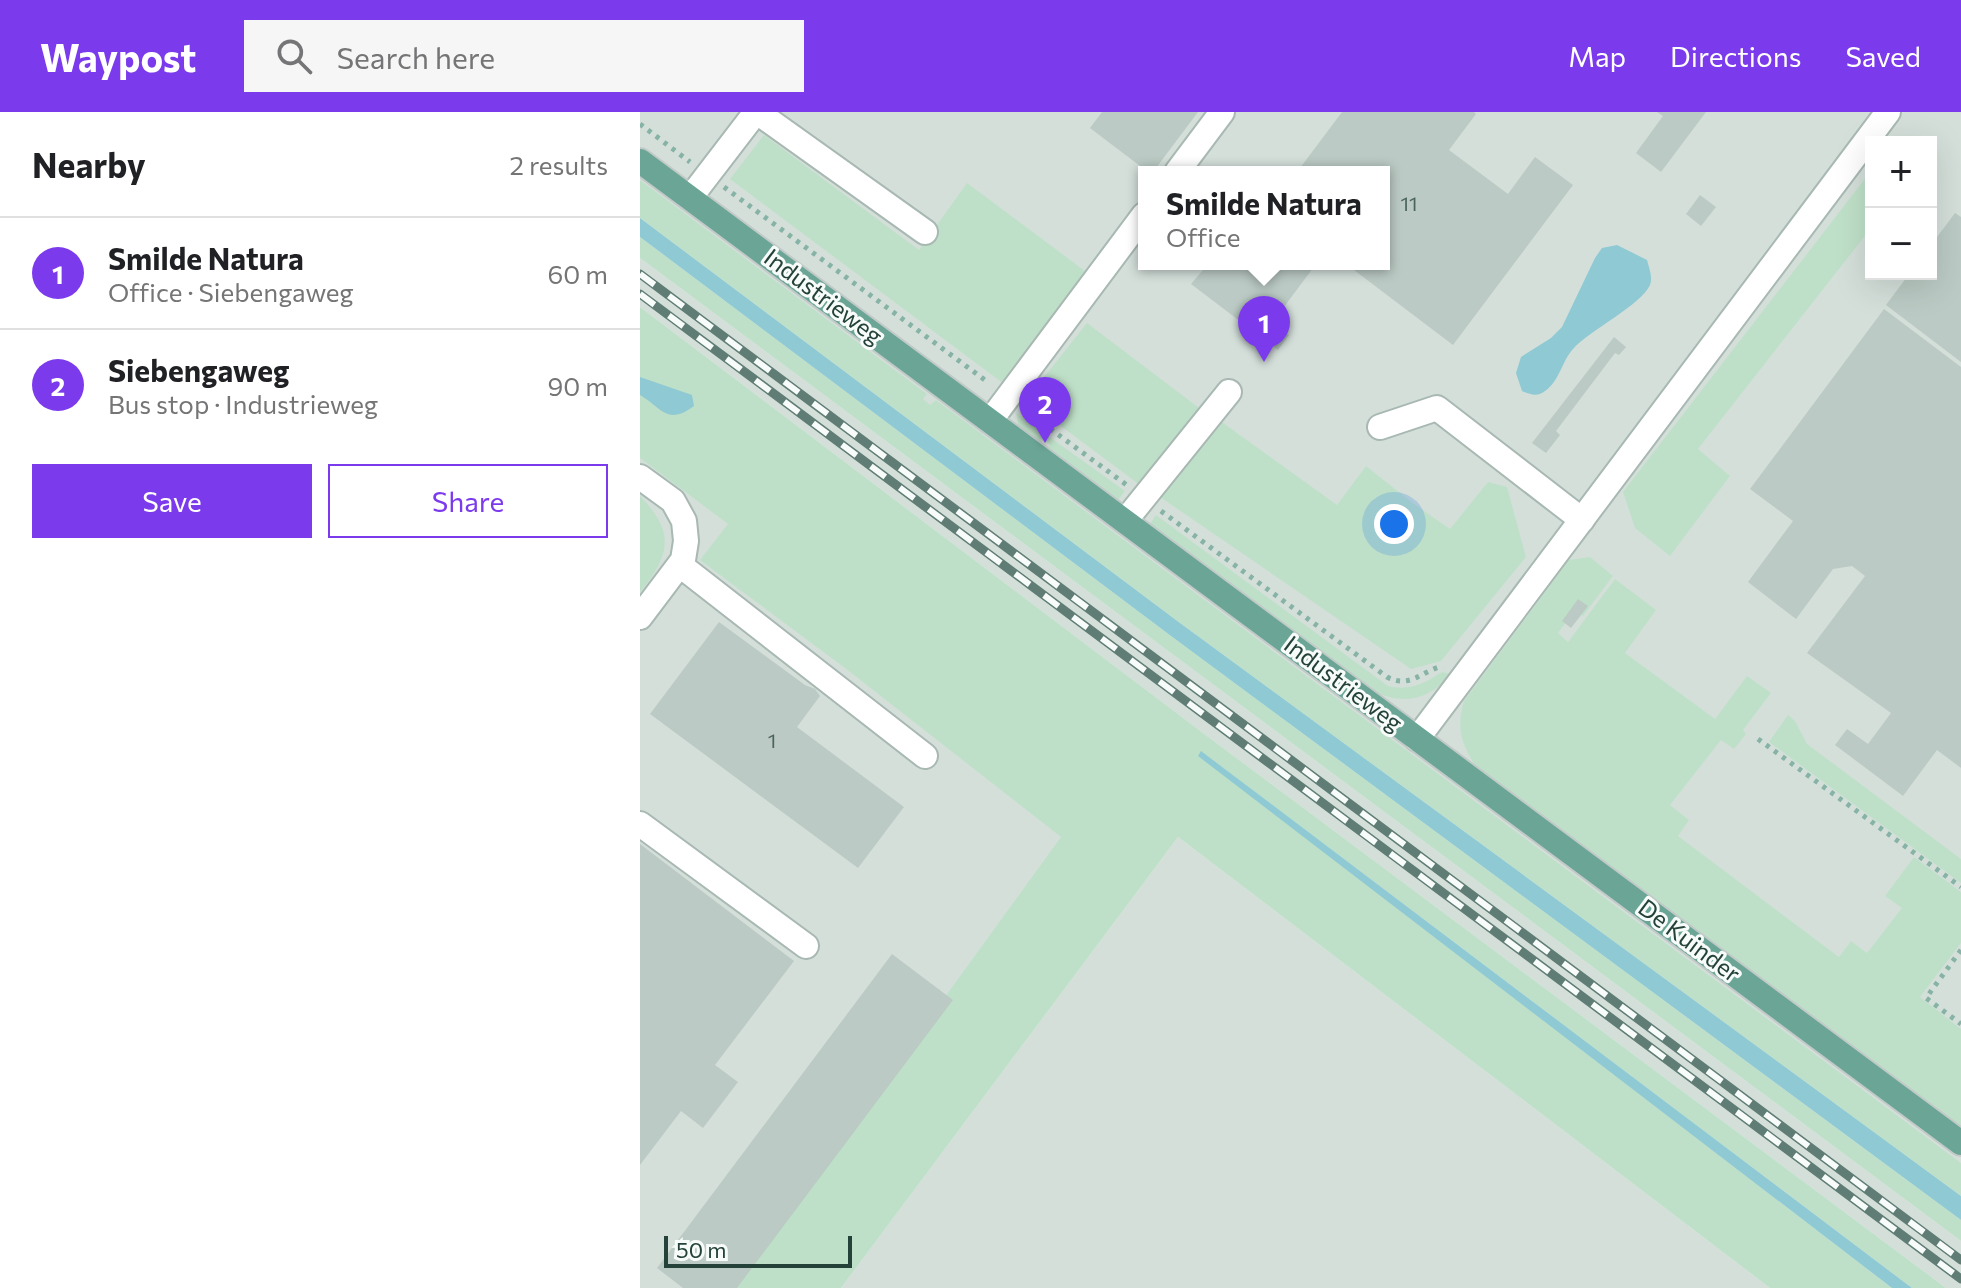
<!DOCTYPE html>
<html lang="en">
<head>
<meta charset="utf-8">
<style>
  body { margin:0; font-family:Commissioner,sans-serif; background:#f6f6f6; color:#202124 }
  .controls { position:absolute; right:24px; top:24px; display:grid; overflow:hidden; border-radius:0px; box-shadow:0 8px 32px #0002 }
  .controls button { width:72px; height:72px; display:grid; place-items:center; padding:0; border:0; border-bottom:2px solid #e0e0e0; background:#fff; color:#202124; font:40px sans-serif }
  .scale { position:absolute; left:24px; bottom:20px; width:188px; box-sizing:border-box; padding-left:8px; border:4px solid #24423a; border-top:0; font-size:22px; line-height:28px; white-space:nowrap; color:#24423a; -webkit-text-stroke:6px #f7fbf9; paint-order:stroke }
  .you { position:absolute; left:754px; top:412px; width:28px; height:28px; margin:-20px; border:6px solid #fff; border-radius:50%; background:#1a73e8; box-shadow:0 0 0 12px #1a73e833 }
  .badge { display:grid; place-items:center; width:52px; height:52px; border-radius:50%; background:#7c3aed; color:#fff; font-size:26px; font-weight:700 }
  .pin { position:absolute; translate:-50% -66px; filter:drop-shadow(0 2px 4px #0008) }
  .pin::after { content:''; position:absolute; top:42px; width:28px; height:24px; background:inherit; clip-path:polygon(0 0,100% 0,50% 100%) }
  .popup { position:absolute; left:498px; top:54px; width:252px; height:104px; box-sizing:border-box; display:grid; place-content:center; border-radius:0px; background:#fff; filter:drop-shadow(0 2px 6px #0005); font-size:26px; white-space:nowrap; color:#757577 }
  .popup b { font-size:30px; color:#202124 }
  .popup::after { content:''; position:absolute; left:50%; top:100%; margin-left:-16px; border:16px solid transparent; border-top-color:#fff }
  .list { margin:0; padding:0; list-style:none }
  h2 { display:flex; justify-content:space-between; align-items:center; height:104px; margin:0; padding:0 32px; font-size:34px }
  h2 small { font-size:26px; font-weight:400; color:#757577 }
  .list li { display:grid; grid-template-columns:52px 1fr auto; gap:24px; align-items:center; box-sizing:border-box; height:112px; padding:0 32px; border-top:2px solid #e0e0e0 }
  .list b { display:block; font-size:30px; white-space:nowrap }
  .list p { margin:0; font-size:26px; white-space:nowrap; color:#757577 }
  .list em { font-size:26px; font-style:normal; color:#757577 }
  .actions { display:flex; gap:16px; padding:24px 32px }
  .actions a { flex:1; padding:18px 0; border:2px solid #7c3aed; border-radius:0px; text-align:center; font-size:28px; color:#7c3aed }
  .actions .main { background:#7c3aed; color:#fff }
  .icon { flex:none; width:44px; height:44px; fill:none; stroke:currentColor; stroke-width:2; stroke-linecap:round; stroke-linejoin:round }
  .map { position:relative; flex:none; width:1321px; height:1176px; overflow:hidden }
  header { display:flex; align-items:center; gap:48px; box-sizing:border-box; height:112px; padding:0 40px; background:#7c3aed; color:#fff }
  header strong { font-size:38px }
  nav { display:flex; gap:44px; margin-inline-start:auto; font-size:28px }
  .search { width:560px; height:72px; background:#f6f6f6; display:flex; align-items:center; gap:20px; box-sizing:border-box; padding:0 28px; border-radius:0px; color:#757577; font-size:30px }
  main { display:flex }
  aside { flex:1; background:#fff }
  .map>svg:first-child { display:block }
</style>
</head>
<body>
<header>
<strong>Waypost</strong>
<div class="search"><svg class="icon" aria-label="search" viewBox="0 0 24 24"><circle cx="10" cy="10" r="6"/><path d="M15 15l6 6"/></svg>Search here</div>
<nav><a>Map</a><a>Directions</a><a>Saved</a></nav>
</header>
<main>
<aside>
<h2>Nearby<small>2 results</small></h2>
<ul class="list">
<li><span class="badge">1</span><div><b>Smilde Natura</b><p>Office · Siebengaweg</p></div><em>60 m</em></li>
<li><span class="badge">2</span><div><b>Siebengaweg</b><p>Bus stop · Industrieweg</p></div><em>90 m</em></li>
</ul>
<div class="actions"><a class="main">Save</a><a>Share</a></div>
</aside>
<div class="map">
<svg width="1321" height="1176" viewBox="0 0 1321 1176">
  <rect width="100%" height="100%" fill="#e6efeb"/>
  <!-- built -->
  <g fill="#d4dfda" fill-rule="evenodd">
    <path d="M0 0H1321V1069L0 92ZM1231 30H1291V162H1231ZM504 60H744V152H504Z"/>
    <path d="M0 146 1321 1129V1176H1306L571 627 0 195Z"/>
    <path d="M0 307 534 701 196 1176H0Z"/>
    <path d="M538 725 1130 1176H201Z"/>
  </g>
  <!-- green -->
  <g fill="#bfe0c8">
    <path d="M124 23 279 138 327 71 445 159 364 272 90 67Z"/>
    <path d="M1231 59V116L1058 337 1090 364 1030 444 995 416 983 380Z"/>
    <path d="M0 68 287 282 283 287 290 293 296 288 1321 1051V1084L540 511 0 106Z"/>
    <path d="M0 125 531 524 1321 1108V1129L0 146Z"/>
    <path d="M0 195 571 627 1306 1176H1272L562 640 559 644 1252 1176H1130L538 725 201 1176H94L421 725 205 556 60 448 88 412 0 346Z"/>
    <path d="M447 211 559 296 500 373 386 288Z"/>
    <path d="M376 301 485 379 478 388 409 337 410 332 402 327 399 331 379 315Z"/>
    <path d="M579 308 697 393 726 354 774 392 810 417 848 370 867 375 886 445 801 549 771 557 520 385Z"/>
    <path d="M0 384C35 420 31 442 0 480Z"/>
    <path d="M516 403 748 574C770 579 783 572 802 560L810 562C791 588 762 594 734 579L510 412Z"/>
    <path d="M950 445 973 464 943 504 935 498 918 521 928 530 975 467 1016 498 985 541 1075 607 1107 564 1131 581 1103 618 1106 622 1094 637 1081 628 1030 693 1049 708 1038 724 1199 845 1211 829 1227 841 1262 796 1245 784 1274 745 1321 780V831L1280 885 1321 917V1015L837 656C821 632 816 617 824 589L929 448Z"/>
    <path d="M1148 603 1155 609 1167 632 1321 747V771L1129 630Z"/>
  </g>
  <!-- water -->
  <g fill="#8ec9d4">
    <path d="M0 106 540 511 1321 1084V1108L531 524 0 125Z"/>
    <path d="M977 133 1007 148C1009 156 1013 165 1010 173 1001 193 950 218 933 237 922 249 919 270 905 279 897 285 891 283 882 279L876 261 881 245 911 226 922 215 955 146 962 136Z"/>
    <path d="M0 265 52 283 54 294C27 314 22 296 0 283Z"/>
    <path d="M561 639 1272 1176H1252L558 644Z"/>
  </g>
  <!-- building -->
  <g fill="#bbcac4">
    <path d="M462 0H558L513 60H508L450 16Z"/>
    <path d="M702 0H834L836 2 809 38 868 82 895 45 933 73 813 233 706 152H744V60H657Z"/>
    <path d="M1017 0H1066L1021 60 996 41 1023 4Z"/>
    <path d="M1060 83 1076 95 1061 114 1046 102Z"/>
    <path d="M1315 101 1321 105V250L1246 193 1269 162H1291V133Z"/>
    <path d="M568 152H676L632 211 649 223 638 238 551 172Z"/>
    <path d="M1244 197 1321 255V656L1297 638 1263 684 1195 633 1207 617 1228 632 1251 601 1167 541 1225 464 1212 454 1193 457 1156 507 1108 470 1153 409 1110 377Z"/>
    <path d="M974 225 986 235 979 243 975 241 916 319 920 323 906 341 892 331Z"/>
    <path d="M938 487 948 494 931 516 922 509Z"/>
    <path d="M79 510 165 573 175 577 180 584 157 615 264 695 218 756 10 602Z"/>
    <path d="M0 732 154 849 75 953 98 970 63 1016 41 999 0 1053Z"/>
    <path d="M252 842 313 888 97 1176H43L17 1156Z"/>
  </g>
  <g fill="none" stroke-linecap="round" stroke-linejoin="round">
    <!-- minor casing -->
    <g stroke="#a8b8b2" stroke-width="28">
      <g id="minor">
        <path d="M117 0 285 120"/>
        <path d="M537 60 582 0"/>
        <path d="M50 86 116 0"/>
        <path d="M350 309 504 103"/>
        <path d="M740 315 797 296 942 408"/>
        <path d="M0 365 33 389 44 409 46 429 43 448 0 505"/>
        <path d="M485 409 589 280"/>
        <path d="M40 453 285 644"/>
        <path d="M777 627 1248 0"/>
        <path d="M0 712 166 834"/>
      </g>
    </g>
    <!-- major casing -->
    <g stroke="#c2cac8" stroke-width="28">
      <path id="major" d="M0 49 1321 1031"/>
    </g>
    <!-- path -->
    <g stroke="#86b3a5" stroke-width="5" stroke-dasharray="4 6" stroke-linecap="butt">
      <path d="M0 12 50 50"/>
      <path d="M84 75 349 271"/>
      <path d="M386 299 488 374"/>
      <path d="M521 399 747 565C771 577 781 559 803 554"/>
      <path d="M1118 627 1321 775"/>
      <path d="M1321 838 1286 886 1321 912"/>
    </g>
    <!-- minor -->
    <use href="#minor" stroke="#fff" stroke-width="24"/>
    <!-- major -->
    <use href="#major" stroke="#6aa596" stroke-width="24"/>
    <!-- rail casing -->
    <g stroke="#5f7d75" stroke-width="9">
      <g id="rail">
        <path d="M0 162 1321 1148"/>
        <path d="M0 182 1321 1167"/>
      </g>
    </g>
    <!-- rail -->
    <use href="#rail" stroke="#f7fbf9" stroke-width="6" stroke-dasharray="18" stroke-linecap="butt"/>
  </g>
  <g text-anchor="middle" stroke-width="6" stroke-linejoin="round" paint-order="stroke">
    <!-- number labels -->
    <g font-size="20" fill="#4a645c">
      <text x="769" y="99">11</text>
      <text x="132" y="636">1</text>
    </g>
    <!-- street labels -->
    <g font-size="24" fill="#24423a" stroke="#f7fbf9">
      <text transform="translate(183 185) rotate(37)" y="8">Industrieweg</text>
      <text transform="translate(703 572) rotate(37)" y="8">Industrieweg</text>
      <text transform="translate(1049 829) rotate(37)" y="8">De Kuinder</text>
    </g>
  </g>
</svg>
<div class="controls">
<button>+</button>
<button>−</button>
</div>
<div class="scale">50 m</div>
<div class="you"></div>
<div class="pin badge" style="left:624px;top:250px">1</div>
<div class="popup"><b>Smilde Natura</b>Office</div>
<div class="pin badge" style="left:405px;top:331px">2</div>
</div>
</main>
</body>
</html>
